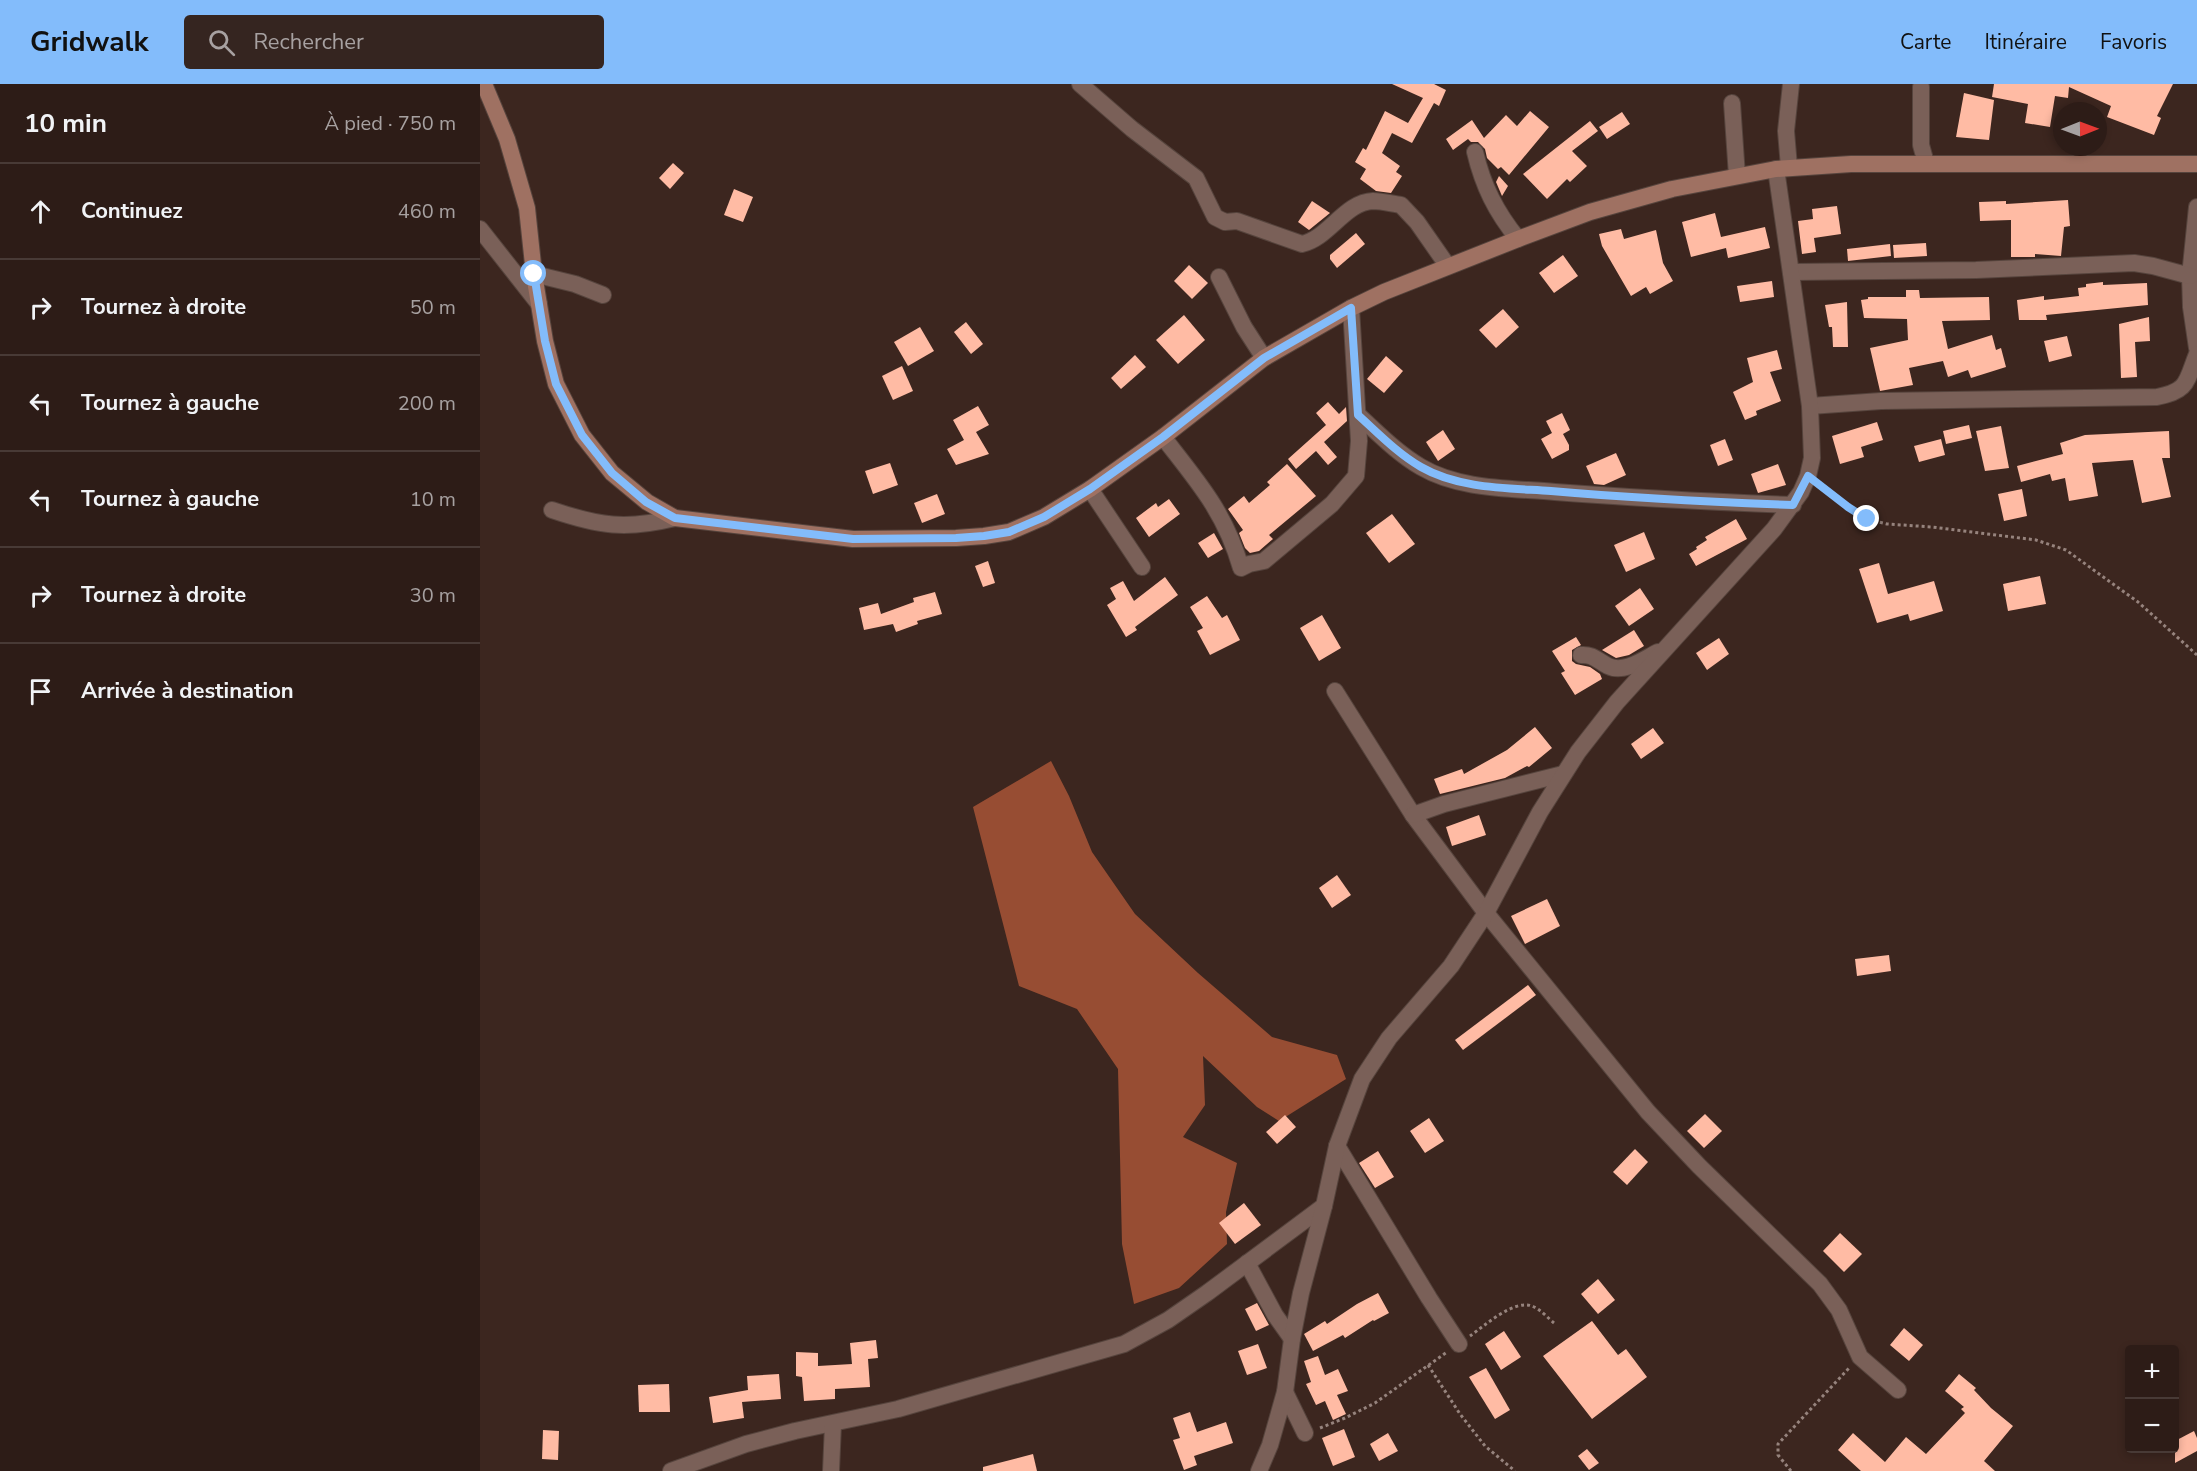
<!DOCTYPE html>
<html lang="fr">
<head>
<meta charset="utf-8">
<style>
  body { margin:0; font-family:"Nunito Sans",sans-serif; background:#352520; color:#f1f3f6 }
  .controls { position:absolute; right:18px; bottom:18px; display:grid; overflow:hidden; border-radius:6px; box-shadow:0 3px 9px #0003 }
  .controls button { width:54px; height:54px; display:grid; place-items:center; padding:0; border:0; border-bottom:2px solid #483a36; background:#2d1c17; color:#f1f3f6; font:30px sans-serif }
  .compass { position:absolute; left:1573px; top:18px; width:54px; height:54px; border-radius:50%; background:#2d1c17; box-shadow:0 3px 9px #0003; rotate:89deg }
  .stop { position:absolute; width:18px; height:18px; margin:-14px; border:4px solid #83bcfb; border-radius:50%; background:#fff }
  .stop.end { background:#83bcfb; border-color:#fff; box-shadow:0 2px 6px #0008 }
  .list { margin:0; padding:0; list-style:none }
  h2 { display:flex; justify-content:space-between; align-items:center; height:78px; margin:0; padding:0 24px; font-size:26px }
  h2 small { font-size:20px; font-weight:400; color:#a7a1a1 }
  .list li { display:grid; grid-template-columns:39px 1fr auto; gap:18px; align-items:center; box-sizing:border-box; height:96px; padding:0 24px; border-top:2px solid #483a36 }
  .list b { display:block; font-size:22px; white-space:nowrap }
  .list em { font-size:20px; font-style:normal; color:#a7a1a1 }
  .icon { flex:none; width:33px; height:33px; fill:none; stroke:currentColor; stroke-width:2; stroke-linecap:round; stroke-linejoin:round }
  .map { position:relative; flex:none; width:1717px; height:1387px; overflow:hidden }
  header { display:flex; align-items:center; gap:36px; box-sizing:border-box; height:84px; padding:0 30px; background:#83bcfb; color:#111 }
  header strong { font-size:28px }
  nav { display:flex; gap:33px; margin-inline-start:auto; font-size:21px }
  .search { width:420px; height:54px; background:#352520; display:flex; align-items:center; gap:15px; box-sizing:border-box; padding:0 21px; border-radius:6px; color:#a7a1a1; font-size:22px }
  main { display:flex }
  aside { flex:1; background:#2d1c17 }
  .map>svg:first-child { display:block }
</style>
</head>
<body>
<header>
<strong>Gridwalk</strong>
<div class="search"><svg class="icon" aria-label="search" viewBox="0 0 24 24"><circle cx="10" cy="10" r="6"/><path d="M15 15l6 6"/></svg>Rechercher</div>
<nav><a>Carte</a><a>Itinéraire</a><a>Favoris</a></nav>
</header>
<main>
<aside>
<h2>10 min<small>À pied · 750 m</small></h2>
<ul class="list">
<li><svg class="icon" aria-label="ahead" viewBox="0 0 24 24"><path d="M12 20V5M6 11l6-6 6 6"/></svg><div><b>Continuez</b></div><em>460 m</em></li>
<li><svg class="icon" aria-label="right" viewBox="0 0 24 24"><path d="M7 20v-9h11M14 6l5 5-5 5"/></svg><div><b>Tournez à droite</b></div><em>50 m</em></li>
<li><svg class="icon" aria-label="left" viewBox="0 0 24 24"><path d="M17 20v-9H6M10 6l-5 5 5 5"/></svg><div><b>Tournez à gauche</b></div><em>200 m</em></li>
<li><svg class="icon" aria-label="left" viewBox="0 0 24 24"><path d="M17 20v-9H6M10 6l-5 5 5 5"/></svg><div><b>Tournez à gauche</b></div><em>10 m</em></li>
<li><svg class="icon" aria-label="right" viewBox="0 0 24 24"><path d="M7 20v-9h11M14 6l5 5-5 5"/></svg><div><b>Tournez à droite</b></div><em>30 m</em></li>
<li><svg class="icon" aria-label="arrive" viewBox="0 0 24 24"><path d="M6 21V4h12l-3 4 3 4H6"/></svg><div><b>Arrivée à destination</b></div></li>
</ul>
</aside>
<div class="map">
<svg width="1717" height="1387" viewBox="0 0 1717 1387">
  <rect width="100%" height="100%" fill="#3c261f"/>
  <!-- forest -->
  <path fill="#974d33" d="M571 677 589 712 612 768 655 830 718 889 792 953 857 971 866 995 799 1037 777 1023 723 972 725 1021 703 1053 757 1079 746 1128 747 1160 699 1204 654 1220 642 1160 638 985 597 925 539 902 493 723Z"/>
  <!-- building -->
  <g fill="#ffbba4">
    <path d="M912 0H954L966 6 959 22 954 19 932 59 912 49 902 69 920 82 916 88 922 92 911 109 896 107 880 95 886 85 875 78 883 64 886 66 905 27 928 39 943 14Z"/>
    <path d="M1514 0H1693L1677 32 1681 34 1674 51 1627 33 1631 22 1589 3 1588 14 1575 12 1570 43 1545 39 1548 20 1512 13Z"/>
    <path d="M1484 9 1514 16 1509 56 1476 53Z"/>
    <path d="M1050 27 1069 43 1029 91 1021 83 1018 85 1007 74 1005 65 998 58H991L988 55 973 66 966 55 992 36 1004 54 1026 31 1037 42Z"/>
    <path d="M1142 28 1150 40 1127 55 1119 43Z"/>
    <path d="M1110 37 1118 47 1092 67 1107 82 1090 98 1087 95 1067 115 1043 90Z"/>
    <path d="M193 79 204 89 190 105 179 94Z"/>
    <path d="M1019 92 1028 102 1022 112 1016 98Z"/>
    <path d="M254 105 273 113 263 138 244 131Z"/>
    <path d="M1588 116 1590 142 1584 143 1581 172 1555 170V173H1531V136L1500 137 1499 118 1526 117V120Z"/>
    <path d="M832 117 850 129 829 146 818 138Z"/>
    <path d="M1357 122 1361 150 1334 154 1336 168 1322 170 1318 137 1333 135 1332 125Z"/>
    <path d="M1235 129 1241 153 1285 143 1290 164 1248 174 1246 164 1211 173 1202 138Z"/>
    <path d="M1141 145 1144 155 1176 146 1183 179 1193 197 1170 210 1166 203 1151 212 1122 162 1119 150Z"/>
    <path d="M876 149 885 160 857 184 850 175V171Z"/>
    <path d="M1446 159 1447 172 1414 174 1413 161Z"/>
    <path d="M1410 160 1411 172 1368 177 1367 165Z"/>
    <path d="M1083 171 1098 192 1074 209 1059 189Z"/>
    <path d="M709 181 728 199 712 215 694 197Z"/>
    <path d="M1292 197 1294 213 1260 218 1257 202Z"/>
    <path d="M1623 198V201L1667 199 1668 221 1566 231 1567 236H1539L1537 216 1564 212V216L1599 212 1598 204 1606 203V200Z"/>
    <path d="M1426 206H1439L1440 214 1509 213 1510 236 1462 237 1468 265 1512 251 1516 266 1521 264 1526 283 1491 294 1488 286 1468 293 1463 277 1429 284 1433 301 1400 307 1390 264 1428 256 1427 235 1384 234 1381 216 1388 215V213H1426Z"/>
    <path d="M1367 218 1368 263H1353L1352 243H1349L1345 221Z"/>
    <path d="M1023 225 1039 243 1016 264 999 246Z"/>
    <path d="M704 231 725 256 698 280 676 256Z"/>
    <path d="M1669 233 1670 257 1655 258 1657 293 1641 294 1639 240Z"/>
    <path d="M486 238 503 260 491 270 474 248Z"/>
    <path d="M440 243 454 267 428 282 414 258Z"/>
    <path d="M1587 252 1592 272 1569 278 1564 257Z"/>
    <path d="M1297 266 1302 285 1290 288 1301 317 1276 327 1277 331 1265 336 1253 308 1273 298 1267 274Z"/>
    <path d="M655 271 666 283 641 305 631 294Z"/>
    <path d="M906 272 923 287 904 309 887 295Z"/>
    <path d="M422 282 433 307 413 316 402 292Z"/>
    <path d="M848 318 859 330 866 323 867 337 844 358 857 373 848 381 836 367 816 385 808 375 846 341 836 329Z"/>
    <path d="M498 322 509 341 496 348 509 370 476 381 467 365 484 356 473 336Z"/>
    <path d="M1082 329 1090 346 1083 350 1089 361V366L1072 375 1061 355 1072 349 1066 337Z"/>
    <path d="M1397 338 1403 356 1381 363 1384 373 1360 380 1352 352Z"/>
    <path d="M1489 341 1492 354 1466 360 1463 347Z"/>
    <path d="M1521 342 1529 384 1505 387 1496 347Z"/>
    <path d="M963 346 975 365 958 377 946 358Z"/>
    <path d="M1689 347 1690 374H1682L1691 413 1662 419 1653 376 1612 379 1618 412 1589 417 1585 394 1572 397 1570 390 1541 398 1537 382 1583 370 1580 359 1605 351Z"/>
    <path d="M1245 355 1253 376 1238 382 1230 361Z"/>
    <path d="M1461 355 1465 371 1439 378 1434 362Z"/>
    <path d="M1136 369 1146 391 1124 401 1114 400 1106 382Z"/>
    <path d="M410 379 418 401 393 410 385 387Z"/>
    <path d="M807 380 836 412 789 451 793 455 779 467 770 469 765 464 759 449 763 446 748 425 764 412 769 419 790 401 787 398Z"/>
    <path d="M1298 380 1306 401 1278 409 1271 390Z"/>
    <path d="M1542 405 1547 432 1524 437 1518 410Z"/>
    <path d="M457 410 465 430 442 439 434 419Z"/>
    <path d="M689 415 700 430 669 453 656 434 676 419 678 423Z"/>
    <path d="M912 430 935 460 909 479 886 449Z"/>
    <path d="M1256 435 1267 455 1216 482 1209 470 1217 465 1216 463 1227 456 1225 453Z"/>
    <path d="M1164 448 1175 475 1146 488 1134 461Z"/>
    <path d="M734 449 743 465 728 474 718 459Z"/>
    <path d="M508 477 515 499 503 503 495 482Z"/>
    <path d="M1399 479 1408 510 1454 497 1463 527 1430 537 1428 530 1397 539 1379 485Z"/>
    <path d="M1560 492 1566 520 1528 527 1523 500Z"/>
    <path d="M685 493 698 511 655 543 657 546 646 553 627 521 636 515 630 504 643 497 654 517Z"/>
    <path d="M1160 504 1174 525 1149 542 1135 522Z"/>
    <path d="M455 508 462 530 437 537 438 540 416 548 413 540 384 546 379 524 398 519 401 530 434 518 433 514Z"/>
    <path d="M727 512 742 534 747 531 760 556 730 571 717 547 723 544 710 523Z"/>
    <path d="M842 531 861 564 839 577 820 544Z"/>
    <path d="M1154 546 1164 562 1149 571 1136 574 1122 566Z"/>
    <path d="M1096 553 1101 561 1092 566V577L1096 580 1110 583 1120 590 1122 595 1095 611 1081 589 1085 587 1072 567Z"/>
    <path d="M1239 554 1249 570 1227 586 1216 569Z"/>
    <path d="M1055 643 1072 664 1049 683 1047 682 1025 694 960 710 954 695 982 685 984 690 1027 666Z"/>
    <path d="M1173 644 1184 659 1161 675 1151 660Z"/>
    <path d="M999 731 1006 751 972 762 966 743Z"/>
    <path d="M857 791 871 811 852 824 839 804Z"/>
    <path d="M1067 815 1080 842 1045 860 1031 832Z"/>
    <path d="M1409 871 1411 887 1377 892 1375 875Z"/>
    <path d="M1048 901 1056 911 983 966 975 956Z"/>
    <path d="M1225 1030 1242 1047 1224 1064 1207 1047Z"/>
    <path d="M805 1031 816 1043 797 1060 786 1048Z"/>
    <path d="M949 1034 964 1057 945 1069 930 1047Z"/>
    <path d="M1155 1065 1168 1078 1147 1101 1133 1088Z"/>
    <path d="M898 1067 914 1093 895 1104 879 1079Z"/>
    <path d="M764 1119 781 1141 755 1160 739 1139Z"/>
    <path d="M1360 1149 1382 1170 1364 1188 1343 1167Z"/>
    <path d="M1118 1195 1135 1216 1118 1230 1101 1210Z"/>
    <path d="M898 1209 909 1229 894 1237 893 1236 865 1254 863 1251 833 1267 824 1250 845 1237 847 1240 877 1220Z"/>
    <path d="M777 1219 789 1241 776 1247 765 1225Z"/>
    <path d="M1112 1237 1138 1271 1146 1265 1167 1293 1112 1335 1063 1272Z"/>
    <path d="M1424 1244 1443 1261 1429 1277 1410 1261Z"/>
    <path d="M1024 1247 1041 1273 1021 1286 1005 1260Z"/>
    <path d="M396 1256 398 1274 388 1275 390 1303 355 1305V1315L324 1317 322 1293 316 1292V1268L338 1269V1282L372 1280 370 1259Z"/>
    <path d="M778 1260 787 1284 767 1291 758 1267Z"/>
    <path d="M838 1272 845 1291 858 1285 868 1307 857 1311 866 1330 853 1336 845 1317 836 1321 826 1300 831 1298 824 1277Z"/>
    <path d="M1006 1284 1030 1326 1015 1335 989 1293Z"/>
    <path d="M299 1290 301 1315 262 1318 264 1334 233 1339 229 1313 268 1306 267 1292Z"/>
    <path d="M1479 1290 1496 1304 1494 1306 1511 1324 1533 1342 1504 1377 1515 1387H1381L1358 1366 1373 1349 1405 1378 1426 1353 1446 1370 1485 1329 1481 1325 1484 1323 1465 1307Z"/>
    <path d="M189 1300 190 1328H159L158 1301Z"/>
    <path d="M710 1328 717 1348 746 1338 753 1359 714 1372 717 1381 704 1386 693 1356 700 1354 693 1334Z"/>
    <path d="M864 1345 875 1373 853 1382 842 1354Z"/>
    <path d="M63 1346 79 1347 78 1376 62 1375Z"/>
    <path d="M1714 1347 1717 1354V1367L1695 1379V1357Z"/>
    <path d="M908 1349 918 1367 899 1377 890 1360Z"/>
    <path d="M1107 1365 1119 1379 1109 1386 1098 1372Z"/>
    <path d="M553 1370 557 1387H503V1383Z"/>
  </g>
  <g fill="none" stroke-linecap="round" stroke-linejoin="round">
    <!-- minor casing -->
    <g stroke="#56443d" stroke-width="18">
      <g id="minor">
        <path d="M600 0 652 45 716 94 735 133 745 138 757 137 822 160C849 154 865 118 893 117 902 117 913 120 921 121L937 138 967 181"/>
        <path d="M1441 3V61L1446 79"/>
        <path d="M1252 19 1257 92"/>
        <path d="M995 68C1003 102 1016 128 1038 155"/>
        <path d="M1309 83 1306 47 1311 0"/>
        <path d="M1717 123 1710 192 1711 223 1717 264"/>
        <path d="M0 145 59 220"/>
        <path d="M1311 188 1496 186 1654 179 1673 182 1710 192"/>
        <path d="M54 190 95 200 123 211"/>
        <path d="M739 193 764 243 784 274"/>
        <path d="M1330 322 1401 317 1677 313C1709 307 1706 297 1717 270"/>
        <path d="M878 331C898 349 917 369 941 383 980 406 1032 404 1075 408 1154 414 1234 418 1313 421"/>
        <path d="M683 353C718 398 745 428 761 484L769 480 784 477 852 420 876 392 879 357 871 224"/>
        <path d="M610 405 662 483"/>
        <path d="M72 426C119 442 146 446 195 434"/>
        <path d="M1101 571C1113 570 1118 577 1128 582 1144 590 1164 575 1178 568"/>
        <path d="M855 607 933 731 1006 829 1168 1028 1219 1082 1340 1200 1359 1226 1380 1273 1418 1306"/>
        <path d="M933 731 964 720 1083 690"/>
        <path d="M857 1062 949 1214 979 1260"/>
        <path d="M767 1179 795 1231 812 1255"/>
        <path d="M805 1308 825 1349"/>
        <path d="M191 1387 266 1360 315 1347 418 1325 644 1260 688 1236 727 1209 844 1122"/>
        <path d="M351 1387 353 1340"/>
        <path d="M779 1387 790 1361 805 1308 812 1255 821 1209 844 1122 857 1062 882 995 909 954 971 882 1006 829 1060 728 1098 668 1137 618 1294 445 1321 408 1328 392 1332 374 1330 322 1296 85"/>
      </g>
    </g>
    <!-- secondary casing -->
    <g stroke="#56443d" stroke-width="18">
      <path id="secondary" d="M4 0 27 55 47 124 54 190 65 257 76 300 102 351 132 389 167 418 195 434 373 455 476 454 504 452 529 448 564 433 610 405 683 353 784 274 871 224 904 208 1038 155 1110 128 1192 105 1296 85 1371 80H1717"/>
    </g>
    <!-- path -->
    <g stroke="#96837d" stroke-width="3" stroke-dasharray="3 3" stroke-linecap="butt">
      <path d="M1340 400 1368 423 1387 435 1407 440 1452 443 1556 456 1586 466 1658 518 1717 571"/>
      <path d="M990 1252C1004 1242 1034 1215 1052 1222 1060 1225 1068 1234 1074 1239"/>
      <path d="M948 1281 980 1330 1005 1362 1035 1387"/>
      <path d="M840 1344 865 1334 895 1319 967 1268"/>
      <path d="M1311 1387 1298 1371V1360L1370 1283"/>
    </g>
    <!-- minor -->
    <use href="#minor" stroke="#7a6058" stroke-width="16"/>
    <!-- secondary -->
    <use href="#secondary" stroke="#9f7162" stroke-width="16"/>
  </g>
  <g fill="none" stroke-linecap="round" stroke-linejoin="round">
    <!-- route -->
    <path stroke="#83bcfb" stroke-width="8" d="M54 190 65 257 76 300 102 351 132 389 166 418 195 434 373 455 476 454 504 452 529 448 564 433 610 405 683 353 784 274 871 224 878 331C898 349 917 369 941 383 979 405 1029 404 1071 407 1151 414 1232 418 1313 421L1328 392 1368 423 1387 435"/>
  </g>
</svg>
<div class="controls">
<button>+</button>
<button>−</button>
</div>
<svg class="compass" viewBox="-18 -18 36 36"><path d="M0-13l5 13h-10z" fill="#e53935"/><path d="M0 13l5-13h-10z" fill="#a7a1a1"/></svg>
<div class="stop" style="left:54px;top:190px"></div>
<div class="stop end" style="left:1387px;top:435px"></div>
</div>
</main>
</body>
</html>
